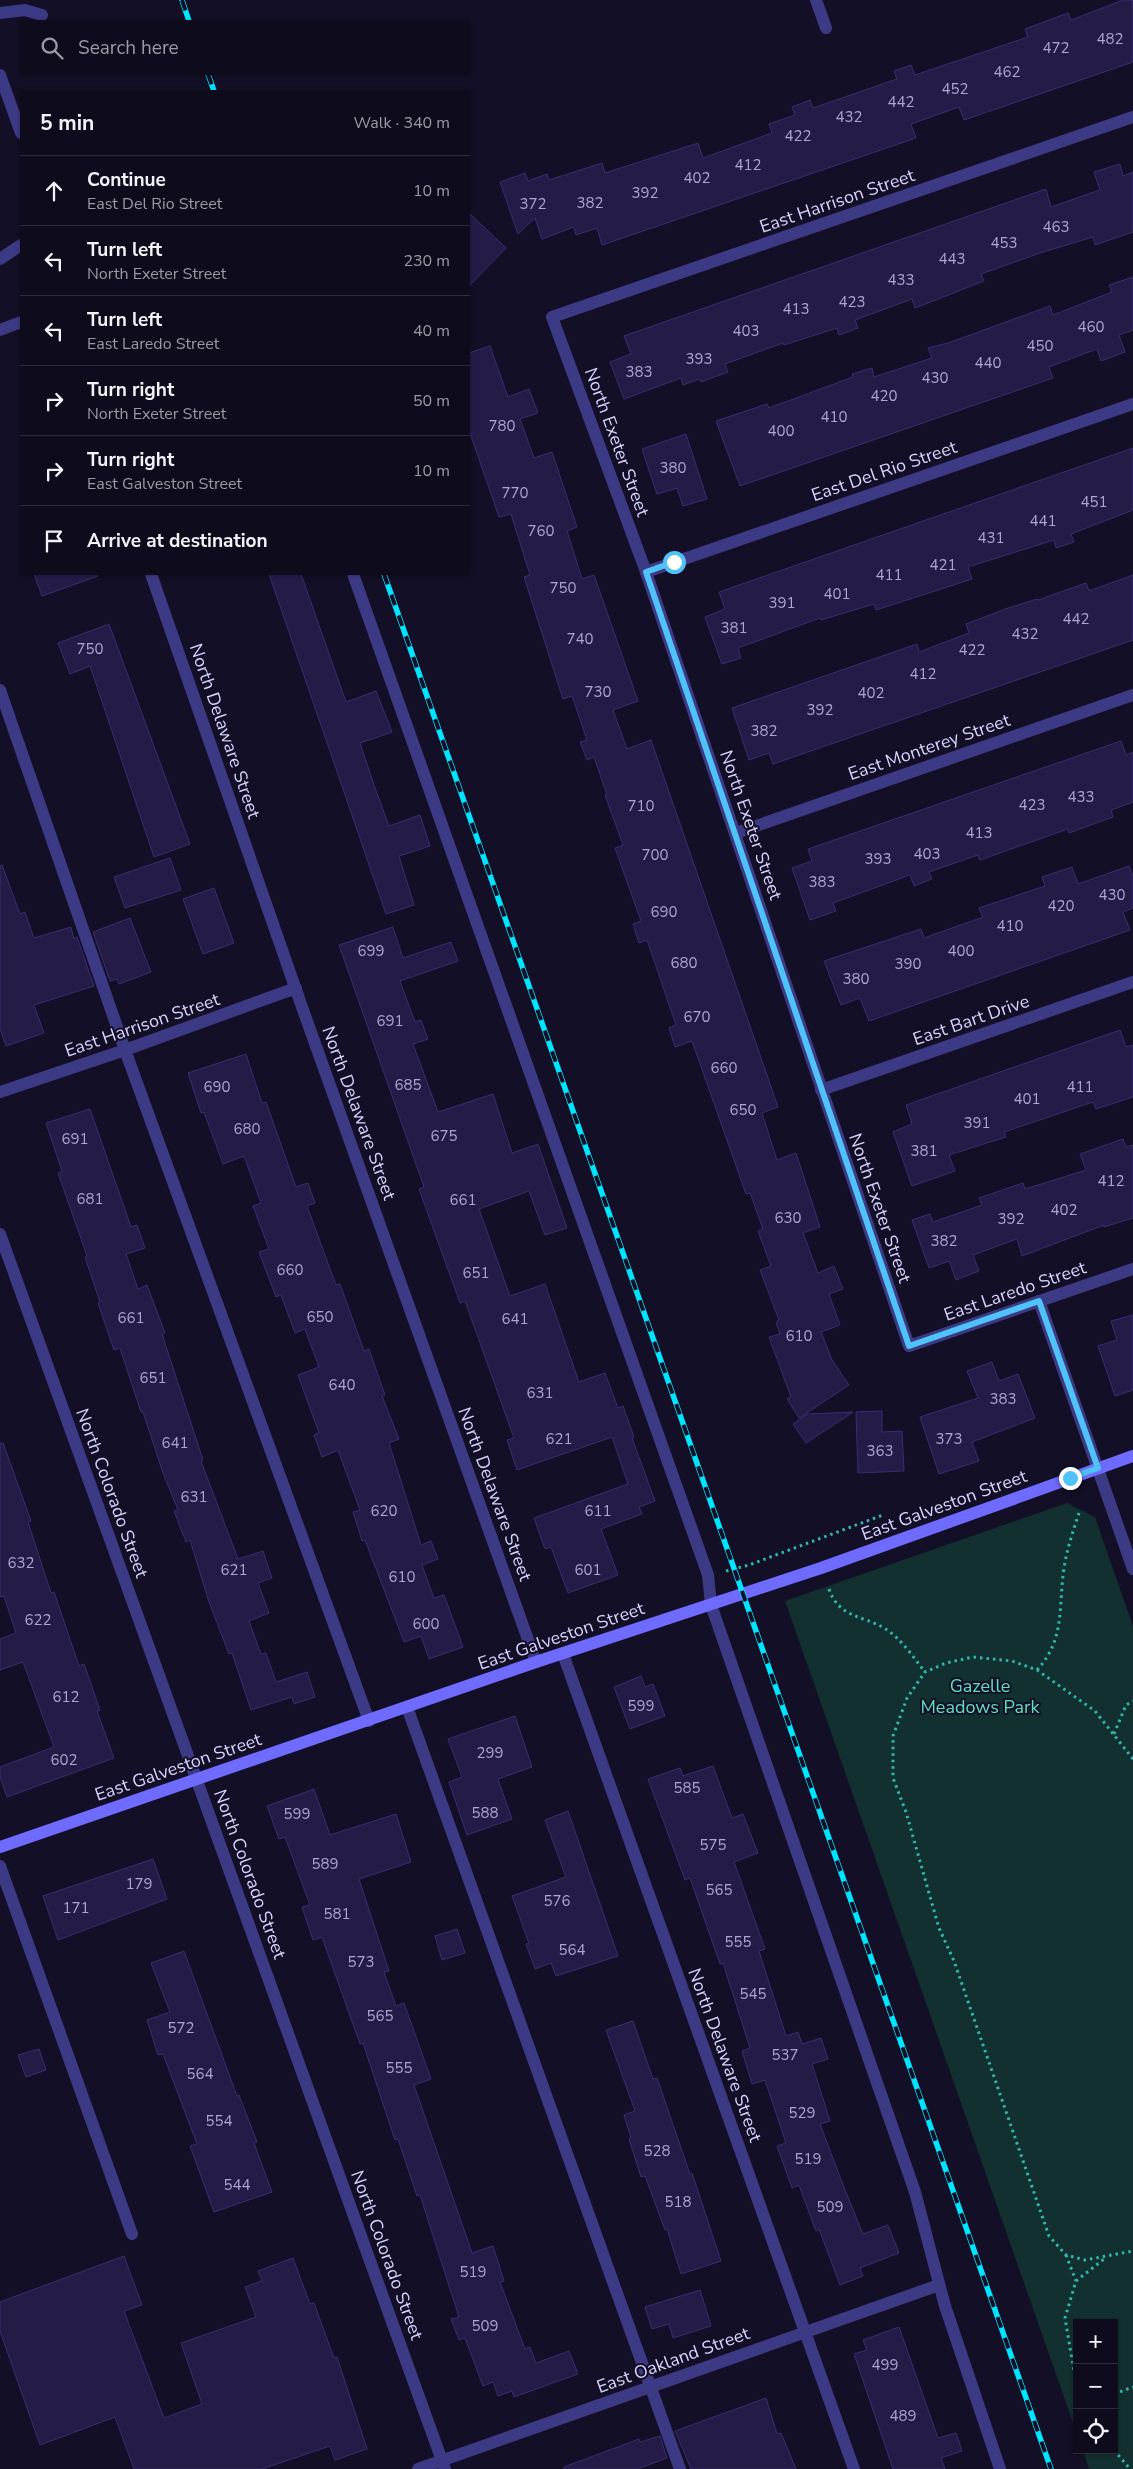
<!DOCTYPE html>
<html lang="en">
<head>
<meta charset="utf-8">
<style>
  body { margin:0; font-family:"Nunito Sans",sans-serif; background:#171425; color:#f1f3f6 }
  .controls { position:absolute; right:15px; bottom:15px; display:grid; overflow:hidden; border-radius:0px; box-shadow:0 1px 4px #0004 }
  .controls button { width:45px; height:45px; display:grid; place-items:center; padding:0; border:0; border-bottom:1px solid #2e2b3b; background:#0e0b1c; color:#f1f3f6; font:25px sans-serif }
  .stop { position:absolute; width:15px; height:15px; margin:-11px; border:4px solid #4fc3f7; border-radius:50%; background:#fff }
  .stop.end { background:#4fc3f7; border-color:#fff; box-shadow:0 1px 5px #0008 }
  .list { margin:0; padding:0; list-style:none }
  h2 { display:flex; justify-content:space-between; align-items:center; height:65px; margin:0; padding:0 20px; font-size:21px }
  h2 small { font-size:16px; font-weight:400; color:#9b9ba3 }
  .list li { display:grid; grid-template-columns:32px 1fr auto; gap:15px; align-items:center; box-sizing:border-box; height:70px; padding:0 20px; border-top:1px solid #2e2b3b }
  .list b { display:block; font-size:19px; white-space:nowrap }
  .list p { margin:0; font-size:16px; white-space:nowrap; color:#9b9ba3 }
  .list em { font-size:16px; font-style:normal; color:#9b9ba3 }
  .icon { flex:none; width:28px; height:28px; fill:none; stroke:currentColor; stroke-width:2; stroke-linecap:round; stroke-linejoin:round }
  .map { position:relative; flex:none; width:1133px; height:2469px; overflow:hidden }
  .search { position:absolute; background:#0e0b1c; box-shadow:0 1px 4px #0004; left:20px; top:20px; width:450px; height:55px; display:flex; align-items:center; gap:12px; box-sizing:border-box; padding:0 18px; border-radius:0px; color:#9b9ba3; font-size:19px }
  .panel { position:absolute; background:#0e0b1c; box-shadow:0 1px 4px #0004; left:20px; top:90px; width:450px; height:485px; border-radius:0px }
  .map>svg:first-child { display:block }
</style>
</head>
<body>
<div class="map">
<svg width="1133" height="2469" viewBox="0 0 1133 2469">
  <rect width="100%" height="100%" fill="#130f26"/>
  <!-- green -->
  <path fill="#12302f" d="M1067 1503 1095 1517 1133 1626V2469H1089L1083 2450H1114V2323H1077V2434L785 1601Z"/>
  <!-- building -->
  <g fill="#241b47" stroke="#3b2d73">
    <path d="M1123 0H1133V62L964 120 959 107 911 124 916 138 602 245 597 228 576 235 574 227 542 239 535 218 518 234 500 182 525 173 528 181 547 174 549 180 602 163 605 173 698 143 703 158 772 133 769 124 795 115 792 107 810 100 813 108 897 79 894 71 911 65 915 75 1028 37 1025 29 1068 13 1071 20Z"/>
    <path d="M1120 164 1123 176 1133 172V232L1095 245 1093 237 1040 253 981 274 984 281 915 308 912 299 855 320 858 328 839 335 837 328 784 345 783 343 725 364 728 372 701 382 700 379 683 385 681 378 624 399 610 362 631 354 624 336 1046 189 1051 207 1100 190 1094 172Z"/>
    <path d="M469 213 506 248 469 286Z"/>
    <path d="M1133 277V330L1119 335 1125 352 1101 361 1097 349 1049 367 1053 378 740 486 716 421 767 404 769 408 853 377 852 374 872 368 874 377 932 358 928 348 948 343 1050 306 1053 315 1112 292 1109 285Z"/>
    <path d="M490 346 508 397 529 389 538 413 520 419 534 458 552 452 577 527 567 531 582 579 594 575 638 701 613 710 627 749 651 740 778 1107 762 1113 777 1160 796 1153 820 1227 803 1233 818 1273 834 1266 843 1289 829 1294 840 1325 821 1332 832 1360 849 1385 799 1418 787 1399 791 1397 769 1337 780 1334 776 1322 779 1320 760 1270 771 1266 758 1231 763 1229 750 1193 746 1194 692 1041 675 1047 669 1028 676 1025 647 940 639 943 633 924 641 921 615 848 623 845 605 795H607L594 757 587 760 580 742 587 740 572 696 563 699 524 577 530 575 511 514 499 517 469 430V353Z"/>
    <path d="M686 434 707 499 683 506 677 488 657 494 642 449Z"/>
    <path d="M1133 448V510L1071 534 1074 542 1056 548 1054 540 968 567 972 579 876 610 874 604 821 620 820 618 738 648 741 658 722 664 705 617 725 609 719 592Z"/>
    <path d="M34 574H97L98 576 42 596Z"/>
    <path d="M269 574H301L346 702 376 691 392 732 360 743 374 785 389 826 420 815 430 846 399 856 414 905 386 914Z"/>
    <path d="M1133 575V640L773 764 769 753 749 760 732 708 917 644 919 652 969 633 966 624 1008 608 1037 599 1038 600 1086 583 1089 591Z"/>
    <path d="M109 624 190 844 154 857 90 666 70 674 58 643Z"/>
    <path d="M1121 741 1126 755 1133 752V802L1111 810 1113 817 1069 833 1068 829 980 860 978 855 929 872 932 879 914 886 910 875 833 903 836 911 810 920 792 868 812 861 808 849Z"/>
    <path d="M170 858 181 890 125 908 114 877Z"/>
    <path d="M2 865 20 914 25 912 34 938 71 927 74 939 77 937 94 986 34 1005 44 1033 6 1046 0 1029V866Z"/>
    <path d="M1129 866 1133 876V908L1123 912 1130 930 869 1021 860 998 841 1005 824 961 921 929 924 938 983 917 979 908 1045 886 1042 877 1072 867 1078 884Z"/>
    <path d="M214 888 234 943 203 954 183 899Z"/>
    <path d="M130 918 151 972 119 984 117 979 110 981 93 932Z"/>
    <path d="M393 927 403 958 451 942 458 961 400 981 415 1022 421 1020 428 1039 413 1044 438 1112 493 1094 512 1153 538 1144 567 1228 545 1235 529 1191 479 1209 510 1296 545 1284 579 1382 605 1373 618 1408 623 1406 634 1437 632 1438 655 1501 639 1507 642 1514 601 1529 618 1575 568 1593 551 1547 545 1549 534 1518 628 1484 612 1437 517 1470 507 1440 514 1438 465 1301 460 1303 419 1189 424 1187 339 945Z"/>
    <path d="M1120 1030 1126 1047 1133 1045V1097L1096 1109 1093 1102 1004 1132 1006 1137 949 1155 955 1171 912 1186 893 1132 912 1124 906 1105Z"/>
    <path d="M246 1054 262 1103 266 1102 296 1187 308 1183 315 1203 307 1206 336 1285 340 1284 364 1351 369 1349 385 1395 382 1396 399 1439 389 1443 421 1545 431 1541 438 1559 422 1565 434 1598 444 1595 463 1647 429 1659 421 1636 404 1642 365 1540 362 1541 353 1512 360 1510 338 1450 322 1457 314 1435 319 1433 298 1375 319 1367 305 1329 295 1333 281 1295 276 1297 259 1252 269 1249 253 1206 261 1203 244 1156 223 1164 204 1112 201 1113 188 1073Z"/>
    <path d="M90 1109 131 1227 137 1225 145 1248 126 1254 138 1289 147 1285 165 1333 162 1334 203 1460 201 1461 238 1559 263 1551 272 1578 258 1583 269 1613 249 1621 261 1654 266 1653 276 1682 307 1672 315 1697 294 1704 292 1697 251 1710 232 1653 229 1654 208 1599 190 1540 186 1542 174 1511 178 1510 163 1473 143 1412H141L120 1348 114 1350 98 1303 100 1302 85 1257 87 1256 58 1173 62 1171 46 1123Z"/>
    <path d="M1123 1139 1126 1147 1133 1145V1218L1104 1227V1225L1022 1256 1017 1239 973 1255 979 1271 956 1280 949 1261 929 1268 912 1220 930 1214 933 1222 982 1205 979 1198 1023 1183 1025 1189 1086 1170 1080 1154Z"/>
    <path d="M1133 1315V1390L1115 1396 1098 1346 1117 1340 1111 1321Z"/>
    <path d="M992 1362 999 1381 1018 1374 1035 1418 972 1442 979 1461 939 1474 920 1417 978 1398 967 1371Z"/>
    <path d="M882 1411V1432L902 1431 904 1471 858 1473 856 1412Z"/>
    <path d="M853 1412 806 1443 793 1424 807 1414Z"/>
    <path d="M0 1443H3L31 1521 28 1522 51 1593 54 1592 79 1666 84 1664 100 1710 97 1711 114 1758 7 1797 0 1777V1767L54 1747 23 1662 0 1670V1639L16 1633 4 1596 0 1597Z"/>
    <path d="M641 1676 645 1687 653 1684 665 1716 630 1729 614 1687Z"/>
    <path d="M515 1716 532 1767 498 1779 512 1819 467 1835 449 1782 462 1777 448 1739Z"/>
    <path d="M713 1766 732 1818 743 1814 758 1853 734 1862 765 1949 759 1951 786 2036 798 2032 802 2044 821 2038 828 2059 812 2064 830 2121 820 2124 843 2185 863 2234 888 2225 899 2253 860 2268 863 2276 840 2285 819 2229 816 2231 799 2185 792 2188 777 2146 786 2143 765 2080 752 2084 742 2051 750 2048 723 1963 720 1964 690 1878 685 1880 648 1779 680 1768 683 1776Z"/>
    <path d="M314 1789 330 1835 396 1814 411 1862 359 1879 389 1971 384 1972 396 2006 404 2003 431 2079 414 2085 472 2253 493 2246 504 2281 500 2282 525 2349 530 2347 536 2363 569 2351 578 2374 514 2397 512 2391 498 2396 493 2382 483 2386 465 2338 459 2340 451 2319 459 2317 420 2195 417 2196 398 2139 395 2140 363 2043 360 2044 322 1937 313 1940 302 1907 310 1905 285 1837 279 1839 267 1806Z"/>
    <path d="M568 1811 618 1956 556 1976 551 1963 535 1969 526 1944 529 1943 512 1896 566 1877 545 1820Z"/>
    <path d="M153 1859 167 1899 58 1940 43 1896Z"/>
    <path d="M457 1929 465 1953 442 1960 435 1936Z"/>
    <path d="M184 1951 237 2096 239 2095 257 2142 254 2143 272 2192 214 2212 190 2146 197 2144 163 2054 158 2055 147 2020 170 2012 151 1963Z"/>
    <path d="M633 2021 653 2079 657 2078 690 2174 692 2173 721 2261 681 2274 667 2229 665 2230 645 2176 641 2177 629 2139 631 2138 624 2115 635 2111 606 2030Z"/>
    <path d="M39 2049 46 2070 26 2077 18 2055Z"/>
    <path d="M124 2256 142 2305 124 2311 164 2418 202 2404 181 2343 256 2317 245 2287 262 2281 258 2271 293 2258 310 2304 314 2303 334 2358 337 2357 367 2449 335 2460 330 2446 262 2469H134L115 2417 40 2445 0 2331V2302Z"/>
    <path d="M700 2290 711 2326 673 2338 669 2324 652 2329 645 2307Z"/>
    <path d="M899 2327 938 2438 956 2433 962 2451 941 2458 945 2469H893L854 2354 867 2350 863 2340Z"/>
    <path d="M766 2398 777 2434 781 2433 796 2469H691L675 2431Z"/>
    <path d="M660 2436 667 2458 637 2469H564V2467L639 2439 640 2442Z"/>
  </g>
  <g fill="none" stroke-linecap="round" stroke-linejoin="round">
    <!-- path -->
    <g stroke="#2fb8b0" stroke-width="3" stroke-dasharray="2.5 4" stroke-linecap="butt">
      <path d="M726 1571 749 1565 883 1515"/>
      <path d="M829 1589C839 1618 862 1615 884 1628 901 1638 913 1657 925 1672"/>
      <path d="M1037 1670C1066 1638 1058 1607 1064 1568 1067 1549 1073 1531 1079 1513"/>
      <path d="M1114 1734 1126 1705 1133 1701"/>
      <path d="M1133 1759 1095 1711 1037 1670 1012 1661 973 1657 946 1663 925 1672 907 1698 893 1736V1778L906 1812 939 1928 954 1961 1049 2236 1066 2255 1085 2260 1133 2251"/>
      <path d="M1066 2255 1076 2281"/>
      <path d="M1077 2389 1065 2318 1076 2281 1104 2259"/>
      <path d="M1114 2394 1133 2387"/>
      <path d="M1114 2450 1130 2469"/>
    </g>
    <!-- lane -->
    <g stroke="#3d3a85" stroke-width="12">
      <path d="M816 0 826 28"/>
      <path d="M0 13 25 10 42 15"/>
      <path d="M0 75 21 133"/>
      <path d="M0 259 21 245"/>
      <path d="M353 574 708 1575 711 1605 915 2192 945 2306 1000 2469"/>
      <path d="M0 690 125 1050 369 1721"/>
      <path d="M407 1707 680 2469"/>
      <path d="M0 1866 132 2234"/>
    </g>
    <!-- street -->
    <g stroke="#3d3a85" stroke-width="12">
      <path d="M1133 117 552 317 646 572 909 1346 1133 1269"/>
      <path d="M0 330 21 322"/>
      <path d="M646 572 1133 404"/>
      <path d="M151 574 302 1007 536 1662"/>
      <path d="M736 833 1133 695"/>
      <path d="M821 1090 1133 982"/>
      <path d="M0 1092 125 1050 296 988"/>
      <path d="M0 1234 445 2469"/>
      <path d="M1039 1301 1133 1569"/>
      <path d="M563 1654 854 2469"/>
      <path d="M418 2469 939 2285"/>
    </g>
    <!-- secondary -->
    <path stroke="#6f6bff" stroke-width="12" d="M0 1847 536 1662 821 1568 1133 1456"/>
    <!-- rail casing -->
    <g stroke="#00e5ff" stroke-width="5.5">
      <g id="rail">
        <path d="M182 0 189 21"/>
        <path d="M208 74 214 91"/>
        <path d="M384 574 1051 2469"/>
      </g>
    </g>
    <!-- rail -->
    <use href="#rail" stroke="#130f26" stroke-width="4" stroke-dasharray="11" stroke-linecap="butt"/>
  </g>
  <g fill="none" stroke-linecap="round" stroke-linejoin="round">
    <!-- route -->
    <path stroke="#4fc3f7" stroke-width="6" d="M674 562 646 572 909 1346 1039 1301 1098 1468 1070 1478"/>
  </g>
  <g text-anchor="middle" stroke-width="4" stroke-linejoin="round" paint-order="stroke">
    <!-- number labels -->
    <g font-size="15" fill="#aca6d1">
      <text x="1110" y="44">482</text>
      <text x="1056" y="53">472</text>
      <text x="1007" y="77">462</text>
      <text x="955" y="94">452</text>
      <text x="901" y="107">442</text>
      <text x="849" y="122">432</text>
      <text x="798" y="141">422</text>
      <text x="748" y="170">412</text>
      <text x="697" y="183">402</text>
      <text x="645" y="198">392</text>
      <text x="590" y="208">382</text>
      <text x="533" y="209">372</text>
      <text x="1056" y="232">463</text>
      <text x="1004" y="248">453</text>
      <text x="952" y="264">443</text>
      <text x="901" y="285">433</text>
      <text x="852" y="307">423</text>
      <text x="796" y="314">413</text>
      <text x="1091" y="332">460</text>
      <text x="746" y="336">403</text>
      <text x="1040" y="351">450</text>
      <text x="699" y="364">393</text>
      <text x="988" y="368">440</text>
      <text x="639" y="377">383</text>
      <text x="935" y="383">430</text>
      <text x="884" y="401">420</text>
      <text x="834" y="422">410</text>
      <text x="502" y="431">780</text>
      <text x="781" y="436">400</text>
      <text x="673" y="473">380</text>
      <text x="515" y="498">770</text>
      <text x="1094" y="507">451</text>
      <text x="1043" y="526">441</text>
      <text x="541" y="536">760</text>
      <text x="991" y="543">431</text>
      <text x="943" y="570">421</text>
      <text x="889" y="580">411</text>
      <text x="563" y="593">750</text>
      <text x="837" y="599">401</text>
      <text x="782" y="608">391</text>
      <text x="1076" y="624">442</text>
      <text x="734" y="633">381</text>
      <text x="1025" y="639">432</text>
      <text x="580" y="644">740</text>
      <text x="90" y="654">750</text>
      <text x="972" y="655">422</text>
      <text x="923" y="679">412</text>
      <text x="598" y="697">730</text>
      <text x="871" y="698">402</text>
      <text x="820" y="715">392</text>
      <text x="764" y="736">382</text>
      <text x="1081" y="802">433</text>
      <text x="1032" y="810">423</text>
      <text x="641" y="811">710</text>
      <text x="979" y="838">413</text>
      <text x="927" y="859">403</text>
      <text x="655" y="860">700</text>
      <text x="878" y="864">393</text>
      <text x="822" y="887">383</text>
      <text x="1112" y="900">430</text>
      <text x="1061" y="911">420</text>
      <text x="664" y="917">690</text>
      <text x="1010" y="931">410</text>
      <text x="371" y="956">699</text>
      <text x="961" y="956">400</text>
      <text x="684" y="968">680</text>
      <text x="908" y="969">390</text>
      <text x="856" y="984">380</text>
      <text x="697" y="1022">670</text>
      <text x="390" y="1026">691</text>
      <text x="724" y="1073">660</text>
      <text x="408" y="1090">685</text>
      <text x="217" y="1092">690</text>
      <text x="1080" y="1092">411</text>
      <text x="1027" y="1104">401</text>
      <text x="743" y="1115">650</text>
      <text x="977" y="1128">391</text>
      <text x="247" y="1134">680</text>
      <text x="444" y="1141">675</text>
      <text x="75" y="1144">691</text>
      <text x="924" y="1156">381</text>
      <text x="1111" y="1186">412</text>
      <text x="90" y="1204">681</text>
      <text x="463" y="1205">661</text>
      <text x="1064" y="1215">402</text>
      <text x="788" y="1223">630</text>
      <text x="1011" y="1224">392</text>
      <text x="944" y="1246">382</text>
      <text x="290" y="1275">660</text>
      <text x="476" y="1278">651</text>
      <text x="320" y="1322">650</text>
      <text x="131" y="1323">661</text>
      <text x="515" y="1324">641</text>
      <text x="799" y="1341">610</text>
      <text x="153" y="1383">651</text>
      <text x="342" y="1390">640</text>
      <text x="540" y="1398">631</text>
      <text x="1003" y="1404">383</text>
      <text x="559" y="1444">621</text>
      <text x="949" y="1444">373</text>
      <text x="175" y="1448">641</text>
      <text x="880" y="1456">363</text>
      <text x="194" y="1502">631</text>
      <text x="384" y="1516">620</text>
      <text x="598" y="1516">611</text>
      <text x="21" y="1568">632</text>
      <text x="234" y="1575">621</text>
      <text x="588" y="1575">601</text>
      <text x="402" y="1582">610</text>
      <text x="38" y="1625">622</text>
      <text x="426" y="1629">600</text>
      <text x="66" y="1702">612</text>
      <text x="641" y="1711">599</text>
      <text x="490" y="1758">299</text>
      <text x="64" y="1765">602</text>
      <text x="687" y="1793">585</text>
      <text x="485" y="1818">588</text>
      <text x="297" y="1819">599</text>
      <text x="713" y="1850">575</text>
      <text x="325" y="1869">589</text>
      <text x="139" y="1889">179</text>
      <text x="719" y="1895">565</text>
      <text x="557" y="1906">576</text>
      <text x="76" y="1913">171</text>
      <text x="337" y="1919">581</text>
      <text x="738" y="1947">555</text>
      <text x="572" y="1955">564</text>
      <text x="361" y="1967">573</text>
      <text x="753" y="1999">545</text>
      <text x="380" y="2021">565</text>
      <text x="181" y="2033">572</text>
      <text x="785" y="2060">537</text>
      <text x="399" y="2073">555</text>
      <text x="200" y="2079">564</text>
      <text x="802" y="2118">529</text>
      <text x="219" y="2126">554</text>
      <text x="657" y="2156">528</text>
      <text x="808" y="2164">519</text>
      <text x="237" y="2190">544</text>
      <text x="678" y="2207">518</text>
      <text x="830" y="2212">509</text>
      <text x="473" y="2277">519</text>
      <text x="485" y="2331">509</text>
      <text x="885" y="2370">499</text>
      <text x="903" y="2421">489</text>
    </g>
    <!-- street labels -->
    <g font-size="18" fill="#d9d4ff" stroke="#130f26">
      <text transform="translate(837 201) rotate(-19)" y="6">East Harrison Street</text>
      <text transform="translate(617 442) rotate(70)" y="6">North Exeter Street</text>
      <text transform="translate(884 471) rotate(-19)" y="6">East Del Rio Street</text>
      <text transform="translate(225 731) rotate(71)" y="6">North Delaware Street</text>
      <text transform="translate(929 747) rotate(-19)" y="6">East Monterey Street</text>
      <text transform="translate(751 825) rotate(71)" y="6">North Exeter Street</text>
      <text transform="translate(971 1020) rotate(-19)" y="6">East Bart Drive</text>
      <text transform="translate(142 1025) rotate(-19)" y="6">East Harrison Street</text>
      <text transform="translate(359 1113) rotate(70)" y="6">North Delaware Street</text>
      <text transform="translate(880 1208) rotate(71)" y="6">North Exeter Street</text>
      <text transform="translate(1015 1291) rotate(-19)" y="6">East Laredo Street</text>
      <text transform="translate(112 1493) rotate(70)" y="6">North Colorado Street</text>
      <text transform="translate(495 1494) rotate(70)" y="6">North Delaware Street</text>
      <text transform="translate(944 1505) rotate(-20)" y="6">East Galveston Street</text>
      <text transform="translate(561 1636) rotate(-19)" y="6">East Galveston Street</text>
      <text transform="translate(178 1767) rotate(-19)" y="6">East Galveston Street</text>
      <text transform="translate(250 1874) rotate(70)" y="6">North Colorado Street</text>
      <text transform="translate(725 2055) rotate(70)" y="6">North Delaware Street</text>
      <text transform="translate(387 2255) rotate(70)" y="6">North Colorado Street</text>
      <text transform="translate(673 2360) rotate(-20)" y="6">East Oakland Street</text>
    </g>
    <!-- park labels -->
    <g font-size="18" fill="#5fe0c0" stroke="#130f26">
      <text x="980" y="1692">Gazelle<tspan x="980" dy="21">Meadows Park</tspan></text>
    </g>
  </g>
</svg>
<div class="controls">
<button>+</button>
<button>−</button>
<button><svg class="icon" aria-label="locate" viewBox="0 0 24 24"><circle cx="12" cy="12" r="6"/><path d="M12 2v4M12 18v4M2 12h4M18 12h4"/></svg></button>
</div>
<div class="stop" style="left:674px;top:562px"></div>
<div class="stop end" style="left:1070px;top:1478px"></div>
<div class="search"><svg class="icon" aria-label="search" viewBox="0 0 24 24"><circle cx="10" cy="10" r="6"/><path d="M15 15l6 6"/></svg>Search here</div>
<section class="panel">
<h2>5 min<small>Walk · 340 m</small></h2>
<ul class="list">
<li><svg class="icon" aria-label="ahead" viewBox="0 0 24 24"><path d="M12 20V5M6 11l6-6 6 6"/></svg><div><b>Continue</b><p>East Del Rio Street</p></div><em>10 m</em></li>
<li><svg class="icon" aria-label="left" viewBox="0 0 24 24"><path d="M17 20v-9H6M10 6l-5 5 5 5"/></svg><div><b>Turn left</b><p>North Exeter Street</p></div><em>230 m</em></li>
<li><svg class="icon" aria-label="left" viewBox="0 0 24 24"><path d="M17 20v-9H6M10 6l-5 5 5 5"/></svg><div><b>Turn left</b><p>East Laredo Street</p></div><em>40 m</em></li>
<li><svg class="icon" aria-label="right" viewBox="0 0 24 24"><path d="M7 20v-9h11M14 6l5 5-5 5"/></svg><div><b>Turn right</b><p>North Exeter Street</p></div><em>50 m</em></li>
<li><svg class="icon" aria-label="right" viewBox="0 0 24 24"><path d="M7 20v-9h11M14 6l5 5-5 5"/></svg><div><b>Turn right</b><p>East Galveston Street</p></div><em>10 m</em></li>
<li><svg class="icon" aria-label="arrive" viewBox="0 0 24 24"><path d="M6 21V4h12l-3 4 3 4H6"/></svg><div><b>Arrive at destination</b></div></li>
</ul>
</section>
</div>
</body>
</html>
